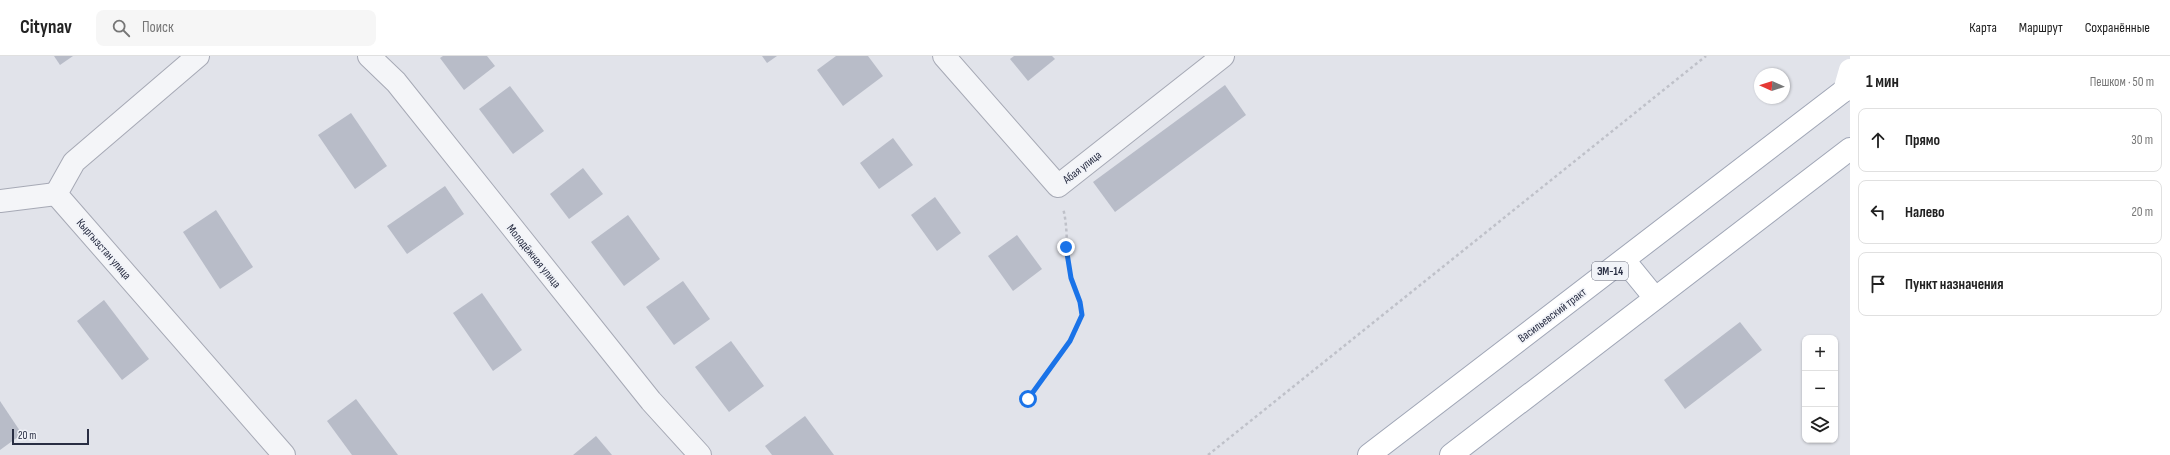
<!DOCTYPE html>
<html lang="ru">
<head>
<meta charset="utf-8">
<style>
  body { margin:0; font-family:"Sofia Sans Condensed",sans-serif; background:#f6f6f6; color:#222 }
  .controls { position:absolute; right:12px; bottom:12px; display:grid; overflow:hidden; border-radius:8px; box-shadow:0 1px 3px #0004 }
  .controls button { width:36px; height:36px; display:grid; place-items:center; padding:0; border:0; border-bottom:1px solid #e0e0e0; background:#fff; color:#222; font:20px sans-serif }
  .compass { position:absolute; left:1754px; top:12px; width:36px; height:36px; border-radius:50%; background:#fff; box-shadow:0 1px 3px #0004; rotate:273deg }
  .scale { position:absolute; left:12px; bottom:10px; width:77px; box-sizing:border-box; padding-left:4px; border:2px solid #292e43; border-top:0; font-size:11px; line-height:14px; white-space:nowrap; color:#292e43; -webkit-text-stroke:3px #f1f3f8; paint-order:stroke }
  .stop { position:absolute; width:12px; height:12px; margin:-9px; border:3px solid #1a73e8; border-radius:50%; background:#fff }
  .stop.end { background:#1a73e8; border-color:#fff; box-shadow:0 1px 4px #0008 }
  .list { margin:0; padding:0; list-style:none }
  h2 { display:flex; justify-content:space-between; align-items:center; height:52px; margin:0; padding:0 16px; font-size:17px }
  h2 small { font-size:13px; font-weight:400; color:#767676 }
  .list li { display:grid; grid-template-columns:26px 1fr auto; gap:12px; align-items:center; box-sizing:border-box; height:64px; margin:0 8px 8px; padding:0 8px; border:1px solid #e0e0e0; border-radius:8px }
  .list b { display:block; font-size:15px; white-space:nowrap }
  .list em { font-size:13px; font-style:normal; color:#767676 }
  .icon { flex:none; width:22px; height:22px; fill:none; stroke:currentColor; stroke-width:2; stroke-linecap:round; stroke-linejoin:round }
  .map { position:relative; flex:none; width:1850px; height:399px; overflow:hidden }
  header { display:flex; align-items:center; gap:24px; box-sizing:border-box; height:56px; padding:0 20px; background:#fff; border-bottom:1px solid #e0e0e0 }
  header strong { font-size:19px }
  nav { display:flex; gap:22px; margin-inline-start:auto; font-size:14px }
  .search { width:280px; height:36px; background:#f6f6f6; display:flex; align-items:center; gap:10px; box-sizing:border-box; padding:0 14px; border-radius:8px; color:#767676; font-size:15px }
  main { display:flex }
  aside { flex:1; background:#fff }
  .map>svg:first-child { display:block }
</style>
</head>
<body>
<header>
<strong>Citynav</strong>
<div class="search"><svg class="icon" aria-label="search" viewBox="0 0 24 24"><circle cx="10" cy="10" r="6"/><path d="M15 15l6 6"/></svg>Поиск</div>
<nav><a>Карта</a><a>Маршрут</a><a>Сохранённые</a></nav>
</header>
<main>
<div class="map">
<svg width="1850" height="399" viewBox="0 0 1850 399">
  <rect width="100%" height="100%" fill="#e1e3ea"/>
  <!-- building -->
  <g fill="#b8bcc8">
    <path d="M54 0H73L60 9Z"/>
    <path d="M443 0H487L495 10 464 34 440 2Z"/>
    <path d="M762 0H777L767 7Z"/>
    <path d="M836 0H868L883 20 843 50 817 14Z"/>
    <path d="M1014 0H1052L1055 3 1028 25 1010 3Z"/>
    <path d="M1225 29 1246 59 1115 156 1093 126Z"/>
    <path d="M510 30 544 75 513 98 479 53Z"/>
    <path d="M351 57 387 110 355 133 318 79Z"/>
    <path d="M893 82 913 109 879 133 860 107Z"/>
    <path d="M583 112 603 138 569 163 550 138Z"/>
    <path d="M445 130 464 158 407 198 387 170Z"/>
    <path d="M935 141 961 177 937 195 911 159Z"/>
    <path d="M216 154 253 211 220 233 183 176Z"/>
    <path d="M628 159 660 203 624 230 591 186Z"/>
    <path d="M1017 179 1042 213 1013 235 988 200Z"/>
    <path d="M683 225 710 263 674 289 646 251Z"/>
    <path d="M482 237 522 294 493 315 453 257Z"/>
    <path d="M104 244 149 303 122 324 77 265Z"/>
    <path d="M1740 266 1762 294 1685 353 1664 324Z"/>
    <path d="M731 285 764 330 729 356 695 311Z"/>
    <path d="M356 343 398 399H352L327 365Z"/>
    <path d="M0 345 22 378 0 394Z"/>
    <path d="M805 360 834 399H772L765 390Z"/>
    <path d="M596 380 612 399H573Z"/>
  </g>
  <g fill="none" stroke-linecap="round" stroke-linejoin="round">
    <!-- street casing -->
    <g stroke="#a6a9b5" stroke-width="24">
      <g id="street">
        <path d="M198 0 74 106 56 138 284 399"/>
        <path d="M369 0 396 26 651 345 700 399"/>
        <path d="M944 0 1058 130 1223 0"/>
        <path d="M0 145 56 138"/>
      </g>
    </g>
    <!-- primary casing -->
    <g stroke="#a0a6b6" stroke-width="24">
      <g id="primary">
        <path d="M1624 204 1655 242"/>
        <path d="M1369 399 1850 30"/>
        <path d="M1451 399 1850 93"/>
      </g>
    </g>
    <!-- path -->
    <g stroke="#bfc1c9" stroke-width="2.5" stroke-dasharray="3 3" stroke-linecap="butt">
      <path d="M1027 343C1040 326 1082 277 1081 258 1081 241 1071 226 1069 210 1066 191 1068 171 1063 152"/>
      <path d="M1208 399 1706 0"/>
    </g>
    <!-- street -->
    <use href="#street" stroke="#f4f5f8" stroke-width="22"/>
    <!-- secondary -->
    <path stroke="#fff" stroke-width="22" d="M1844 35 1850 14"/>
    <!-- primary -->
    <use href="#primary" stroke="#fff" stroke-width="22"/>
  </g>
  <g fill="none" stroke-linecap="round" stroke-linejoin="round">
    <!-- route -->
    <path stroke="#1a73e8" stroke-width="5" d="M1028 343 1070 285 1082 259 1080 246 1071 222 1066 191"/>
  </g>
  <g text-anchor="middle" stroke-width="3.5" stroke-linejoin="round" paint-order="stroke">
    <!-- shield labels -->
    <rect fill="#f1f3f8" stroke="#656979" stroke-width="1" x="1592" y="206" width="36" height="18" rx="3"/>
    <g font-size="11" font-weight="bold" fill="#292e43">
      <text x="1610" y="219">ЭМ-14</text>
    </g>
    <!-- street labels -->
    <g font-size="12" fill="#292e43" stroke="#f1f3f8">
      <text transform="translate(1082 111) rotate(-38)" y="4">Абая улица</text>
      <text transform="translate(104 193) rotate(49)" y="4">Кыргызстан улица</text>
      <text transform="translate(534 200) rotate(51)" y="4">Молодёжная улица</text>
      <text transform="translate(1552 259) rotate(-37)" y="4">Васильевский тракт</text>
    </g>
  </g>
</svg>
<div class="controls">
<button>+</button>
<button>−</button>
<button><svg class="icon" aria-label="layers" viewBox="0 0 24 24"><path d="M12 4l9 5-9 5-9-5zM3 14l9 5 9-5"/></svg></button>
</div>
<svg class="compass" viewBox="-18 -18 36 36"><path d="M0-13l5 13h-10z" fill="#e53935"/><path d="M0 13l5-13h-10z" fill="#767676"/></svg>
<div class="scale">20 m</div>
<div class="stop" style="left:1028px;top:343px"></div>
<div class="stop end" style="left:1066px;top:191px"></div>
</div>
<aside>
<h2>1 мин<small>Пешком · 50 m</small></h2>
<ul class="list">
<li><svg class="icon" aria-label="ahead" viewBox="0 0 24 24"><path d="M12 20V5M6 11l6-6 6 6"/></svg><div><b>Прямо</b></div><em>30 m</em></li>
<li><svg class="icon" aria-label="left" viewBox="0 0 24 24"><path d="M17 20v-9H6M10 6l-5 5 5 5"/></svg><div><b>Налево</b></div><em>20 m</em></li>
<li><svg class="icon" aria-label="arrive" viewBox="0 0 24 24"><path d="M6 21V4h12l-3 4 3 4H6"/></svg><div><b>Пункт назначения</b></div></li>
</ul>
</aside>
</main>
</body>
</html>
